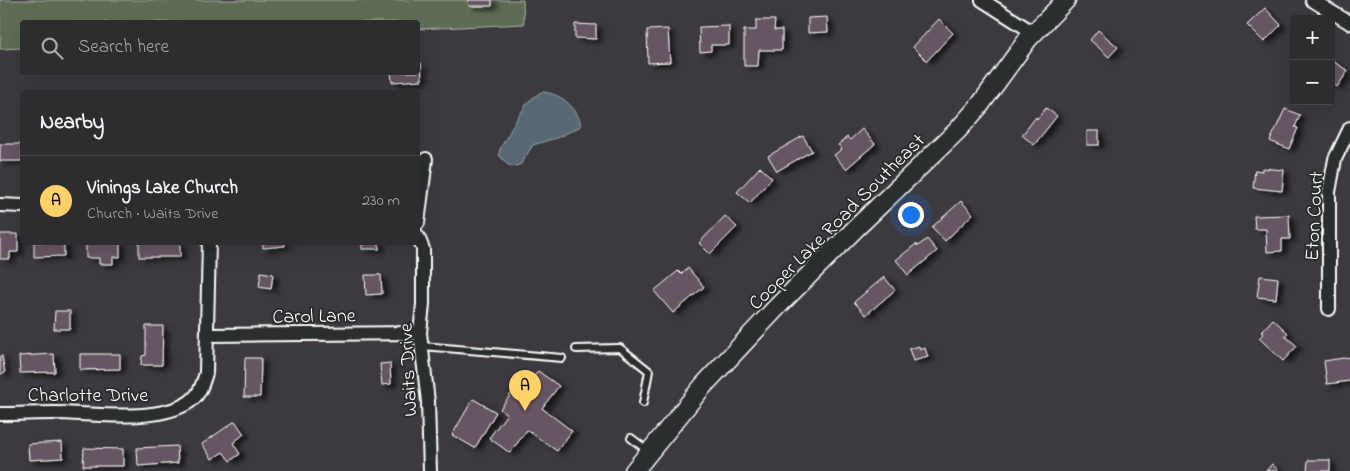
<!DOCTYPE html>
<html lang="en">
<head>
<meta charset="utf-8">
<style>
  body { margin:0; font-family:"Indie Flower",sans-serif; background:#353436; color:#f1f3f6 }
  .controls { position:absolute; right:15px; top:15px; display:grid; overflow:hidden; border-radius:5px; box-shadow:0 5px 20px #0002 }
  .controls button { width:45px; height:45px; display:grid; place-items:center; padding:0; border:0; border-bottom:1px solid #48484a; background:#2d2c2e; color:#f1f3f6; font:25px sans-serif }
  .you { position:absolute; left:910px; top:214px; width:18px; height:18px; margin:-12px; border:4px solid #fff; border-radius:50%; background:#1a73e8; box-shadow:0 0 0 8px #1a73e833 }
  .badge { display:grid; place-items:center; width:32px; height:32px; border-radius:50%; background:#ffd166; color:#111; font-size:16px; font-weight:700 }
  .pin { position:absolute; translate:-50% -41px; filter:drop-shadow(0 1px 2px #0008) }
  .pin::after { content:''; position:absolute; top:26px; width:18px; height:15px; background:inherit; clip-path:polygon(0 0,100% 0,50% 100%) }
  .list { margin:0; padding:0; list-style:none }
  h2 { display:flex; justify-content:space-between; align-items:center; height:65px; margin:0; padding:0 20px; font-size:21px }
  h2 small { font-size:16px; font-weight:400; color:#a7a7aa }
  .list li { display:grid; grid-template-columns:32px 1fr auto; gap:15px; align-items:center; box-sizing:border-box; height:90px; padding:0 20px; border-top:1px solid #48484a }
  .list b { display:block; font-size:19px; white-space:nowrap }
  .list p { margin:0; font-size:16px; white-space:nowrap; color:#a7a7aa }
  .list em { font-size:16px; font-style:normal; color:#a7a7aa }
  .icon { flex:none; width:28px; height:28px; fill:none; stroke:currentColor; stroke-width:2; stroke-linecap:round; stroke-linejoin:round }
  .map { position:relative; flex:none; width:1350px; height:471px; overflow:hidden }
  .search { position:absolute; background:#2d2c2e; box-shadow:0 5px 20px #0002; left:20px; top:20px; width:400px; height:55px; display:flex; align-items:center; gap:12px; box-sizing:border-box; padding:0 18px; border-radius:5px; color:#a7a7aa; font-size:19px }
  .panel { position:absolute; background:#2d2c2e; box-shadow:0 5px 20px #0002; left:20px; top:90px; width:400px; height:155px; border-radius:5px }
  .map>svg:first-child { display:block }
</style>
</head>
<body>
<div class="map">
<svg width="1350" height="471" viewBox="0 0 1350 471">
  <defs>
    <filter id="shadow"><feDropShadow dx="5.5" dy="3" stdDeviation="2.5" flood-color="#0009"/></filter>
  </defs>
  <rect width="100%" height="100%" fill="#3c3a3e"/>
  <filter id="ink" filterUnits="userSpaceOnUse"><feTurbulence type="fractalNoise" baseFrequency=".02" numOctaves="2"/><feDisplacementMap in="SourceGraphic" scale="10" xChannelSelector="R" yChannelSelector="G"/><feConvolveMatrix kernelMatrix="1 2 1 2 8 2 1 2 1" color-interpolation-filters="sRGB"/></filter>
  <g filter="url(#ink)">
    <!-- green -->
    <path fill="#5e6c54" stroke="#aeb6aa" d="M0 0H523L524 24 418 29V22H22V48L0 49Z"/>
    <!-- water -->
    <path fill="#586774" stroke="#9ba4ac" d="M541 92C559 92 579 108 581 126L559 137 533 145 521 164 513 167 507 164 499 155 500 149 518 117 529 101Z"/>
    <!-- building -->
    <g fill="#665763" stroke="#fff" filter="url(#shadow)">
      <path d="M468 0H492V6H469Z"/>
      <path d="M1265 8 1281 25 1264 42 1247 25Z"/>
      <path d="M827 17 828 32 808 33V18Z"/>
      <path d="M939 19 953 33 927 61 913 47Z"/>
      <path d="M756 20H775L774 30H782V50H759L758 66H744V30H756Z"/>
      <path d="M575 24 596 25V39L575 38Z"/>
      <path d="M729 26V45H711V51L700 52 699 27Z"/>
      <path d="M668 29 670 62 648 63 647 30Z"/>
      <path d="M1098 30 1118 47 1109 57 1090 40Z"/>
      <path d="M1331 60 1348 71 1337 87 1331 82Z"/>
      <path d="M418 63H421L422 80 392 82 391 72H418Z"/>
      <path d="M1046 108 1057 116 1034 145 1022 135 1036 117 1037 119Z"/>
      <path d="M1285 109 1300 115 1295 127 1298 128 1289 149 1270 141Z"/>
      <path d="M862 129 875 144 846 169 834 155 842 149 838 145 847 137 850 140Z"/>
      <rect x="1087" y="131" width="12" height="14"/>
      <path d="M803 136 812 151 777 171 768 156Z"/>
      <rect x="0" y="144" width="22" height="17"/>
      <path d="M760 167 772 178 750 203 737 192Z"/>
      <path d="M1262 168 1284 170 1282 191 1253 188 1255 170 1262 171Z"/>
      <path d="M961 201 973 214 945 241 932 227Z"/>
      <path d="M1289 215 1290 239H1282V251L1267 252 1266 229H1255L1254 216Z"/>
      <path d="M725 216 737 227 710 254 699 243Z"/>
      <path d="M0 234H18V252H10V259H0Z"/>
      <path d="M927 239 937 251 908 275 896 260 916 244 918 246Z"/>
      <path d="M34 242H64V256L34 257Z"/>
      <path d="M86 242H120V257H113V264H99V258H86Z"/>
      <rect x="139" y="242" width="41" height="15"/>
      <path d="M263 242H284L285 246 263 248Z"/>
      <rect x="362" y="242" width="17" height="7"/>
      <path d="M688 268 704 287 673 313 654 291 678 271 681 274Z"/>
      <path d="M261 272 273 274 271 289 259 287Z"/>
      <path d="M365 275H381L382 294 366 295Z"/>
      <path d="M1260 276 1278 278 1276 299 1257 297Z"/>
      <path d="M884 277 895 290 866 315 854 302Z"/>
      <path d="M55 311H70V329H54Z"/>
      <path d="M1273 319 1288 333 1285 336 1297 346 1283 361 1259 338 1263 334 1261 332Z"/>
      <path d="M146 326H163L162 365H141L142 356 146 355Z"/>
      <path d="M919 346 920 350 925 348 928 357 913 361 909 349Z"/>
      <path d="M54 354 55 372 20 373 19 356Z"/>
      <path d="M80 354H120V369L80 370Z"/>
      <path d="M0 356H2L5 373 0 374Z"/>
      <path d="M1350 357V381L1327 384 1324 361Z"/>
      <path d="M245 358H261L260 397H244Z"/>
      <path d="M390 363 391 384 382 385 380 364Z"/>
      <path d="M538 371 559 386 542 408 572 431 557 451 527 430 510 453 489 438 507 414 500 409 516 387 522 392Z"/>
      <path d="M473 399 496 412 475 448 452 435Z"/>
      <path d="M235 421 244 434 233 443 240 454 230 461 223 452 212 459 202 444Z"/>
      <path d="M62 442 63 458 29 460 28 444Z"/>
      <path d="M177 446 178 463 138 466 137 448Z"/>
      <path d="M84 448 123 449V466H83Z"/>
      <path d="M1308 460H1330V471H1307Z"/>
      <path d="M1272 464 1279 471H1266Z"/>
    </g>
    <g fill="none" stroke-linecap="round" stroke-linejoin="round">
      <!-- lane casing -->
      <g stroke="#fff" stroke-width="10">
        <g id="lane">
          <path d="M422 346 562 358"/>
          <path d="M576 349 620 348 649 371 643 403"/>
          <path d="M631 438 648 451"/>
        </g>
      </g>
      <!-- street casing -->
      <g stroke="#fff" stroke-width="16">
        <g id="street">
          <path d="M982 0 1034 33"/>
          <path d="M1312 0 1350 23"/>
          <path d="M0 205 22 206"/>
          <path d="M418 223 426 159"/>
          <path d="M418 237 423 249V304L420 333 428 402 430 471"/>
          <path d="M1329 309V192L1335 159 1350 128"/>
          <path d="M208 335 420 333"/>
          <path d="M0 414C18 414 36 413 54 413 92 413 151 423 186 404 199 397 202 386 206 373L209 242"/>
        </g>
      </g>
      <!-- secondary casing -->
      <g stroke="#fff" stroke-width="21">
        <path id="secondary" d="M634 471 703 386 778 306 856 228 957 131 980 105 1028 39 1066 0"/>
      </g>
      <!-- lane -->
      <use href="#lane" stroke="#2a2d2e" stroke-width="6"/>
      <!-- street -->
      <use href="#street" stroke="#2a2d2e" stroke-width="12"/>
      <!-- secondary -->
      <use href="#secondary" stroke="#2a2d2e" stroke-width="18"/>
    </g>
  </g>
  <g text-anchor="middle" stroke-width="4" stroke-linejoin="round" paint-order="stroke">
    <!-- street labels -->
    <g font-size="20" fill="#fff" stroke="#2a2d2e">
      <text transform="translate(1313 216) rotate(-87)" y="7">Eton Court</text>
      <text transform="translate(836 221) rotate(-45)" y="7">Cooper Lake Road Southeast</text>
      <text transform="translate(314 315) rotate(-1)" y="7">Carol Lane</text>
      <text transform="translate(407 370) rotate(-93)" y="7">Waits Drive</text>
      <text x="88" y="401">Charlotte Drive</text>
    </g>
  </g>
</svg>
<div class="controls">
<button>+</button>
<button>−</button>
</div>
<div class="you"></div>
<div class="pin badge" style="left:525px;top:411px">A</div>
<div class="search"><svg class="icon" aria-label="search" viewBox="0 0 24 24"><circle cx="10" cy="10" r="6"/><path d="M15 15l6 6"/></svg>Search here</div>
<section class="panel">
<h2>Nearby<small></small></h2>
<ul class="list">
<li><span class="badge">A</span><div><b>Vinings Lake Church</b><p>Church · Waits Drive</p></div><em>230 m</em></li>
</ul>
</section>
</div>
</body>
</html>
